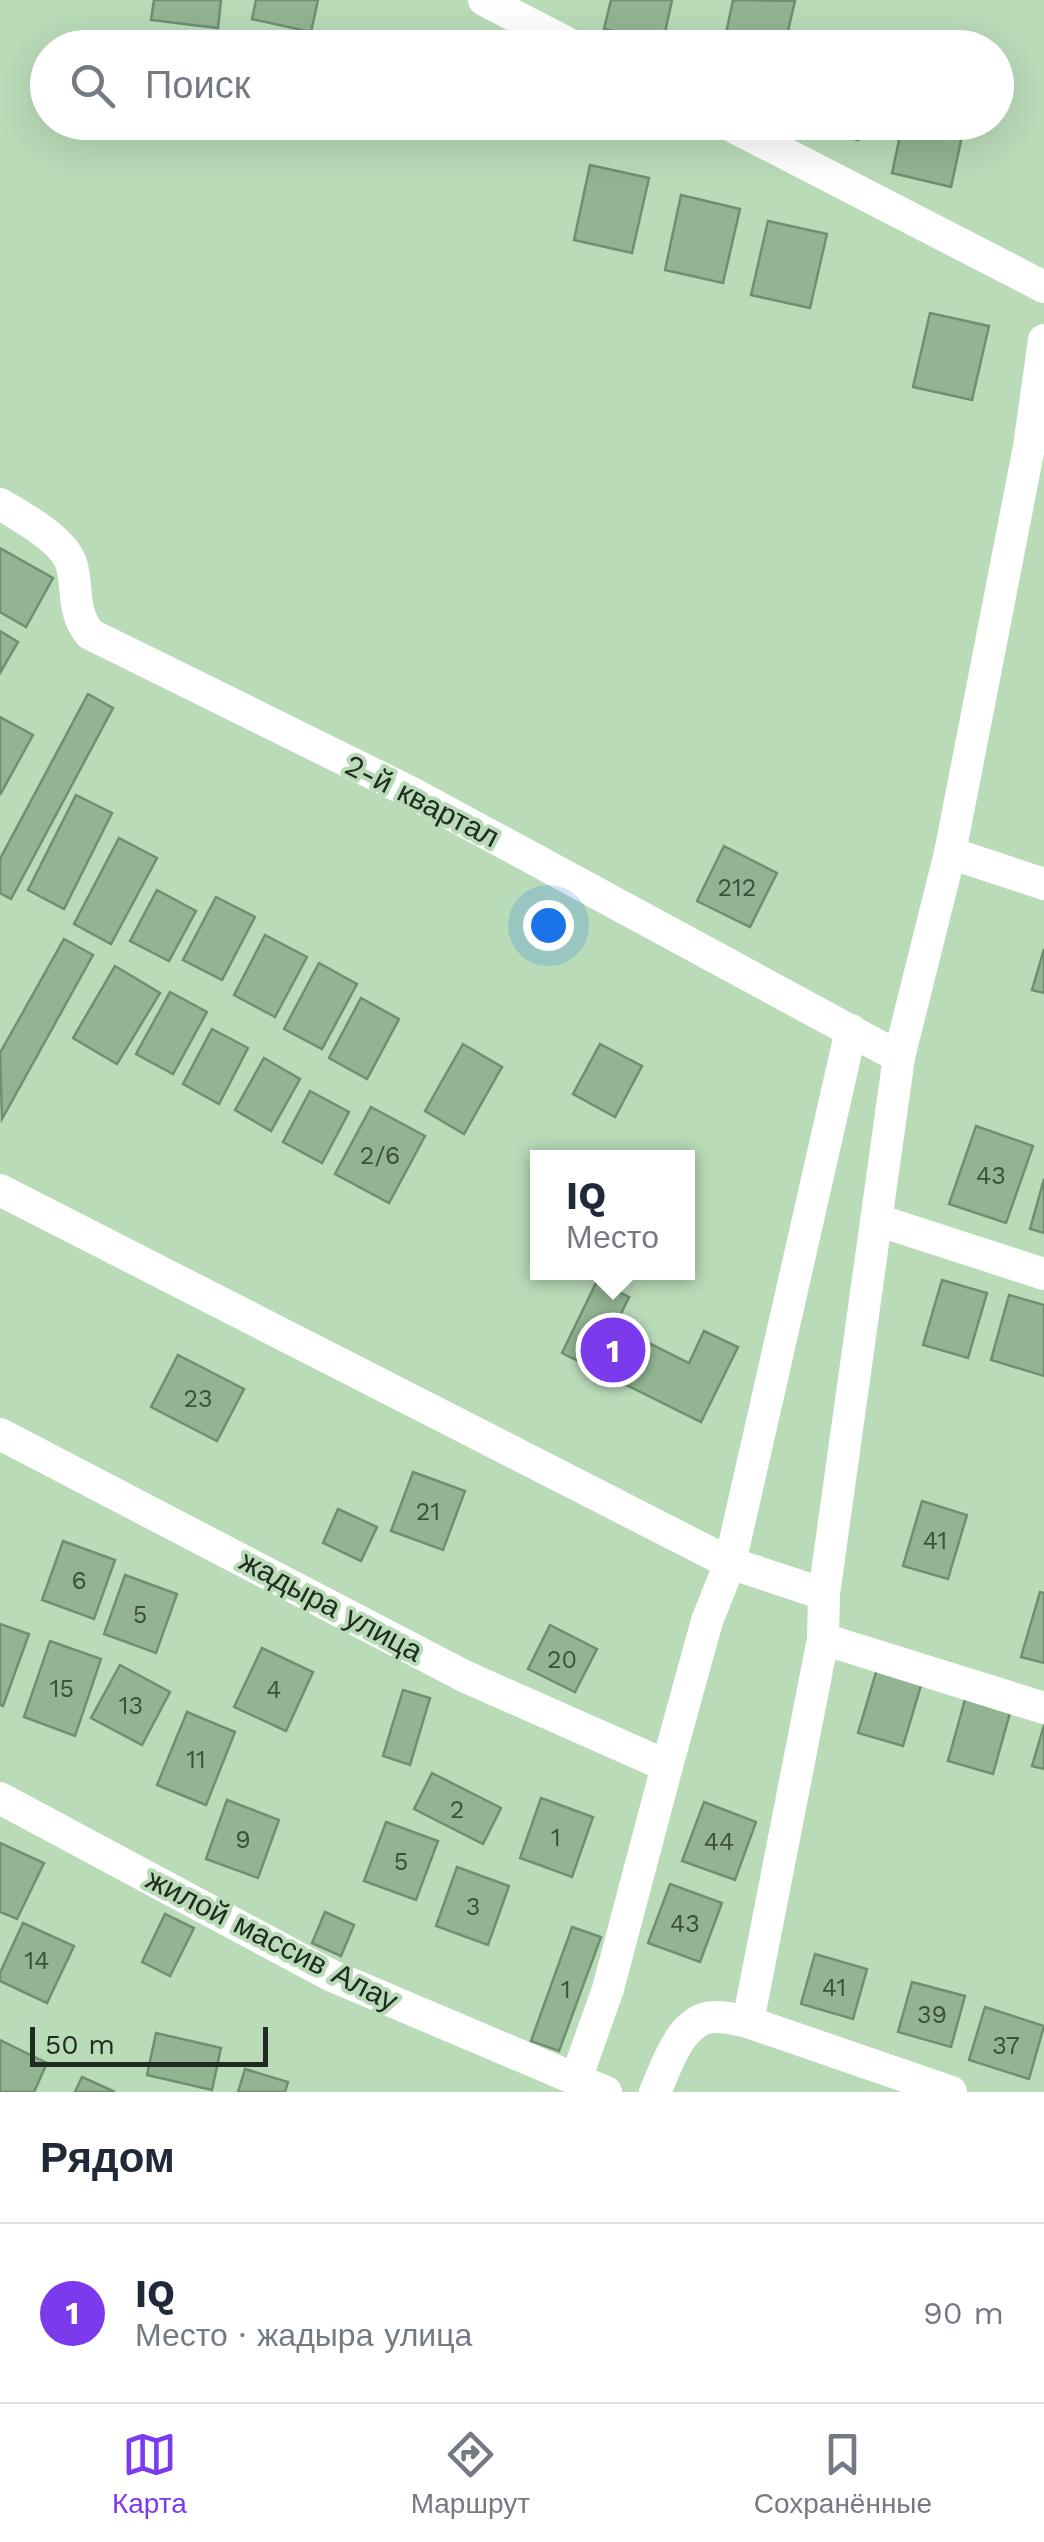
<!DOCTYPE html>
<html lang="ru">
<head>
<meta charset="utf-8">
<style>
  body { margin:0; font-family:"Work Sans",sans-serif; background:#f2f2f3; color:#1f2937 }
  .scale { position:absolute; left:30px; bottom:25px; width:238px; box-sizing:border-box; padding-left:10px; border:5px solid #1f2c1f; border-top:0; font-size:28px; line-height:35px; white-space:nowrap; color:#1f2c1f; -webkit-text-stroke:8px #b9dbb8; paint-order:stroke }
  .you { position:absolute; left:548px; top:925px; width:35px; height:35px; margin:-25px; border:8px solid #fff; border-radius:50%; background:#1a73e8; box-shadow:0 0 0 15px #1a73e833 }
  .badge { display:grid; place-items:center; width:65px; height:65px; border-radius:50%; background:#7c3aed; color:#fff; font-size:32px; font-weight:700 }
  .pin { position:absolute; translate:-50% -50%; border:5px solid #fff; box-shadow:0 2px 10px #0006 }
  .popup { position:absolute; left:530px; top:1150px; width:165px; height:130px; box-sizing:border-box; display:grid; place-content:center; border-radius:0px; background:#fff; filter:drop-shadow(0 2px 8px #0005); font-size:32px; white-space:nowrap; color:#747a83 }
  .popup b { font-size:38px; color:#1f2937 }
  .popup::after { content:''; position:absolute; left:50%; top:100%; margin-left:-20px; border:20px solid transparent; border-top-color:#fff }
  .list { margin:0; padding:0; list-style:none }
  h2 { display:flex; justify-content:space-between; align-items:center; height:130px; margin:0; padding:0 40px; font-size:42px }
  h2 small { font-size:32px; font-weight:400; color:#747a83 }
  .list li { display:grid; grid-template-columns:65px 1fr auto; gap:30px; align-items:center; box-sizing:border-box; height:180px; padding:0 40px; border-top:2px solid #e0e1e3 }
  .list b { display:block; font-size:38px; white-space:nowrap }
  .list p { margin:0; font-size:32px; white-space:nowrap; color:#747a83 }
  .list em { font-size:32px; font-style:normal; color:#747a83 }
  .icon { flex:none; width:55px; height:55px; fill:none; stroke:currentColor; stroke-width:2; stroke-linecap:round; stroke-linejoin:round }
  .map { position:relative; flex:none; width:1044px; height:2092px; overflow:hidden }
  .search { position:absolute; background:#fff; box-shadow:0 10px 40px #0002; left:30px; right:30px; top:30px; height:110px; display:flex; align-items:center; gap:25px; box-sizing:border-box; padding:0 35px; border-radius:55px; color:#747a83; font-size:38px }
  .sheet { height:310px; background:#fff }
  nav { display:flex; justify-content:space-around; align-items:center; box-sizing:border-box; height:140px; border-top:2px solid #e0e1e3; background:#fff; font-size:28px; color:#747a83 }
  nav a { display:grid; justify-items:center; gap:5px }
  nav .on { color:#7c3aed }
  .map>svg:first-child { display:block }
</style>
</head>
<body>
<div class="map">
<svg width="1044" height="2092" viewBox="0 0 1044 2092">
  <rect width="100%" height="100%" fill="#b9dbb8"/>
  <!-- building -->
  <g fill="#93b493" stroke="#708f70" stroke-width="2.5">
    <path d="M154 0H221L218 28 151 20Z"/>
    <path d="M256 0H318L311 32 252 19Z"/>
    <path d="M611 0H672L663 42 604 29Z"/>
    <path d="M733 0 795 1 784 48H723Z"/>
    <path d="M338 36 390 48H335Z"/>
    <path d="M801 122H862L858 140 800 127Z"/>
    <path d="M903 122H965L951 187 892 173Z"/>
    <path d="M590 165 649 178 632 253 574 240Z"/>
    <path d="M681 195 740 209 723 283 665 270Z"/>
    <path d="M768 221 827 234 810 308 751 295Z"/>
    <path d="M930 313 989 326 972 400 913 387Z"/>
    <path d="M0 548 53 578 26 627 0 612Z"/>
    <path d="M0 631 18 642 0 673Z"/>
    <path d="M88 694 113 708 11 899 0 893V859Z"/>
    <path d="M0 717 33 735 0 795Z"/>
    <path d="M76 795 112 813 64 909 28 890Z"/>
    <path d="M119 838 157 858 111 944 74 924Z"/>
    <path d="M724 846 777 873 750 927 697 901Z"/>
    <path d="M157 890 196 911 169 961 130 941Z"/>
    <path d="M216 897 255 917 222 980 183 960Z"/>
    <path d="M265 935 307 957 275 1017 234 995Z"/>
    <path d="M64 939 93 955 2 1119 0 1053Z"/>
    <path d="M1044 949V993L1032 990Z"/>
    <path d="M319 963 357 984 322 1049 284 1029Z"/>
    <path d="M115 966 160 993 117 1064 73 1038Z"/>
    <path d="M170 992 207 1012 173 1074 136 1054Z"/>
    <path d="M361 998 399 1019 367 1079 329 1058Z"/>
    <path d="M212 1029 248 1048 219 1104 183 1084Z"/>
    <path d="M463 1044 502 1067 464 1134 425 1111Z"/>
    <path d="M600 1044 642 1066 615 1117 573 1094Z"/>
    <path d="M264 1058 300 1079 271 1131 235 1110Z"/>
    <path d="M310 1091 349 1112 322 1163 283 1142Z"/>
    <path d="M371 1107 425 1136 389 1203 335 1174Z"/>
    <path d="M976 1126 1033 1146 1006 1223 949 1204Z"/>
    <path d="M1044 1179V1233L1030 1229Z"/>
    <path d="M942 1280 987 1293 968 1358 923 1345Z"/>
    <path d="M597 1281 629 1297 615 1326 689 1363 704 1331 738 1347 701 1422 562 1353Z"/>
    <path d="M1009 1295 1044 1305V1376L991 1360Z"/>
    <path d="M178 1355 244 1389 217 1441 151 1407Z"/>
    <path d="M413 1472 465 1491 443 1550 391 1531Z"/>
    <path d="M922 1501 967 1515 948 1579 903 1566Z"/>
    <path d="M338 1509 377 1527 361 1561 323 1543Z"/>
    <path d="M63 1541 115 1560 94 1619 42 1600Z"/>
    <path d="M125 1575 177 1594 156 1653 104 1634Z"/>
    <path d="M1040 1592 1044 1593V1663L1021 1657Z"/>
    <path d="M0 1624 29 1634 3 1706 0 1705Z"/>
    <path d="M550 1625 597 1649 575 1692 528 1669Z"/>
    <path d="M50 1641 101 1659 75 1736 24 1717Z"/>
    <path d="M262 1648 313 1672 286 1731 234 1707Z"/>
    <path d="M120 1665 170 1692 142 1745 91 1718Z"/>
    <path d="M877 1669 922 1682 903 1746 858 1733Z"/>
    <path d="M403 1690 430 1698 410 1765 383 1756Z"/>
    <path d="M966 1696 1011 1709 993 1774 948 1761Z"/>
    <path d="M187 1712 235 1732 206 1805 157 1785Z"/>
    <path d="M1044 1725V1769L1032 1766Z"/>
    <path d="M432 1773 501 1808 483 1844 414 1809Z"/>
    <path d="M541 1798 593 1817 572 1877 520 1858Z"/>
    <path d="M227 1800 279 1820 258 1878 206 1859Z"/>
    <path d="M704 1802 756 1822 735 1880 682 1861Z"/>
    <path d="M386 1822 438 1841 416 1900 364 1881Z"/>
    <path d="M0 1843 44 1863 17 1919 0 1912Z"/>
    <path d="M457 1867 509 1886 488 1945 436 1926Z"/>
    <path d="M670 1884 722 1903 700 1962 648 1943Z"/>
    <path d="M325 1912 354 1925 341 1956 312 1943Z"/>
    <path d="M165 1914 194 1928 170 1976 142 1962Z"/>
    <path d="M23 1923 74 1946 47 2003 0 1981V1973Z"/>
    <path d="M572 1927 601 1937 559 2051 531 2041Z"/>
    <path d="M815 1954 867 1969 853 2019 801 2004Z"/>
    <path d="M912 1982 965 1996 951 2047 898 2032Z"/>
    <path d="M985 2007 1044 2026 1029 2079 969 2060Z"/>
    <path d="M156 2033 221 2048 212 2090 147 2075Z"/>
    <path d="M0 2040 47 2063 34 2092H0Z"/>
    <path d="M245 2069 288 2082 285 2092H238Z"/>
    <path d="M82 2077 115 2092H75Z"/>
  </g>
  <g fill="none" stroke-linecap="round" stroke-linejoin="round">
    <!-- minor -->
    <g stroke="#fff" stroke-width="32">
      <path d="M484 0 577 48"/>
      <path d="M724 122 1044 287"/>
      <path d="M0 504C21 516 66 541 72 566 78 591 72 612 90 634L412 793 899 1057"/>
      <path d="M950 853 1044 884"/>
      <path d="M0 1190 730 1563 824 1594"/>
      <path d="M877 1220 1044 1274"/>
      <path d="M0 1434 464 1676 667 1766 608 1989 576 2079"/>
      <path d="M823 1639 1044 1708"/>
      <path d="M667 1766 707 1621 730 1563 851 1030"/>
      <path d="M0 1798 330 1975 606 2092"/>
      <path d="M655 2092C667 2066 681 2015 717 2017 727 2017 738 2020 748 2022"/>
      <path d="M951 2092 748 2022 823 1639 824 1594 899 1057 950 853 1029 447 1044 340"/>
    </g>
  </g>
  <g text-anchor="middle" stroke-width="8" stroke-linejoin="round" paint-order="stroke">
    <!-- number labels -->
    <g font-size="25" fill="#3c4e3c">
      <text x="737" y="896">212</text>
      <text x="380" y="1164">2/6</text>
      <text x="991" y="1184">43</text>
      <text x="198" y="1407">23</text>
      <text x="428" y="1520">21</text>
      <text x="935" y="1549">41</text>
      <text x="79" y="1589">6</text>
      <text x="140" y="1623">5</text>
      <text x="562" y="1668">20</text>
      <text x="62" y="1697">15</text>
      <text x="274" y="1698">4</text>
      <text x="131" y="1714">13</text>
      <text x="196" y="1768">11</text>
      <text x="457" y="1818">2</text>
      <text x="556" y="1846">1</text>
      <text x="243" y="1848">9</text>
      <text x="719" y="1850">44</text>
      <text x="401" y="1870">5</text>
      <text x="473" y="1915">3</text>
      <text x="685" y="1932">43</text>
      <text x="37" y="1969">14</text>
      <text x="834" y="1996">41</text>
      <text x="566" y="1998">1</text>
      <text x="932" y="2023">39</text>
      <text x="1006" y="2054">37</text>
    </g>
    <!-- street labels -->
    <g font-size="30" fill="#1f2c1f" stroke="#b9dbb8">
      <text transform="translate(422 801) rotate(27)" y="10">2-й квартал</text>
      <text transform="translate(331 1606) rotate(28)" y="10">жадыра улица</text>
      <text transform="translate(272 1940) rotate(27)" y="10">жилой массив Алау</text>
    </g>
  </g>
</svg>
<div class="scale">50 m</div>
<div class="you"></div>
<div class="pin badge" style="left:613px;top:1350px">1</div>
<div class="popup"><b>IQ</b>Место</div>
<div class="search"><svg class="icon" aria-label="search" viewBox="0 0 24 24"><circle cx="10" cy="10" r="6"/><path d="M15 15l6 6"/></svg>Поиск</div>
</div>
<section class="sheet">
<h2>Рядом<small></small></h2>
<ul class="list">
<li><span class="badge">1</span><div><b>IQ</b><p>Место · жадыра улица</p></div><em>90 m</em></li>
</ul>
</section>
<nav>
<a class="on"><svg class="icon" aria-label="map" viewBox="0 0 24 24"><path d="M3 6l6-2 6 2 6-2v14l-6 2-6-2-6 2zM9 4v14M15 6v14"/></svg>Карта</a>
<a><svg class="icon" aria-label="directions" viewBox="0 0 24 24"><path d="M12 3l9 9-9 9-9-9zM9 14v-3h6M13 9l2 2-2 2"/></svg>Маршрут</a>
<a><svg class="icon" aria-label="saved" viewBox="0 0 24 24"><path d="M7 4h10v16l-5-4-5 4z"/></svg>Сохранённые</a>
</nav>
</body>
</html>
